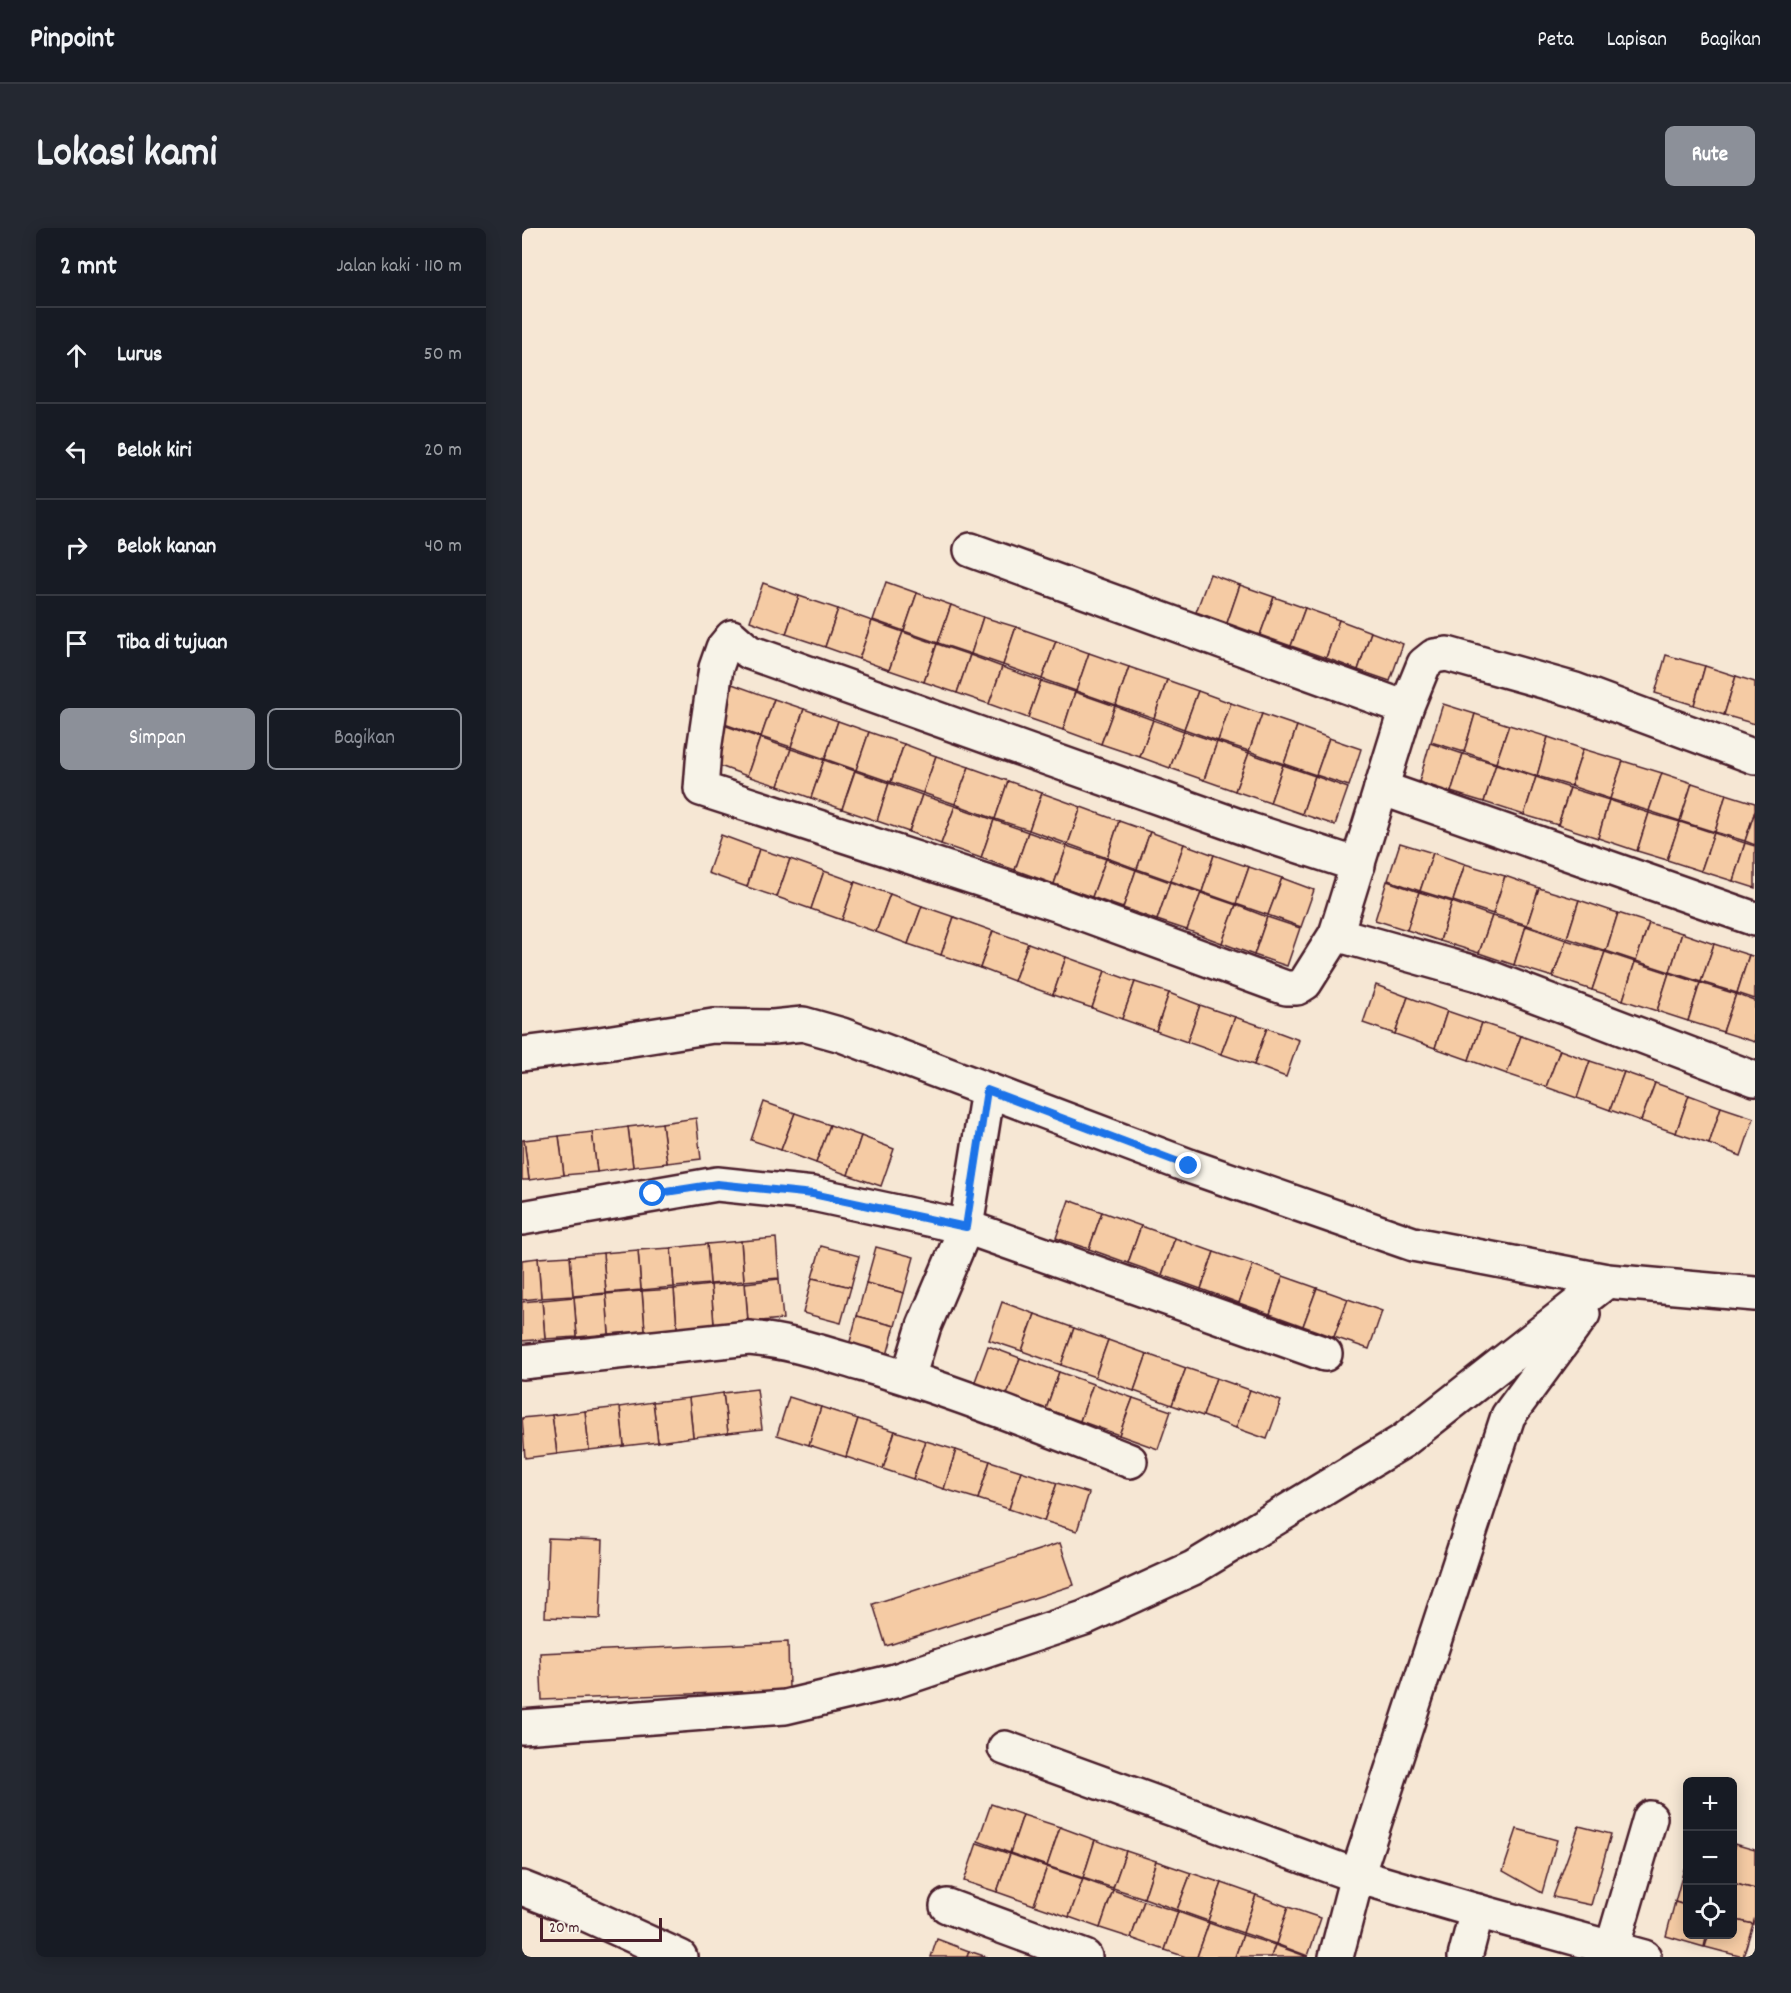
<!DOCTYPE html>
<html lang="id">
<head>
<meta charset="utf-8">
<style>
  body { margin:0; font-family:Dekko,sans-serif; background:#242831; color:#f1f3f6 }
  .controls { position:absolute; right:18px; bottom:18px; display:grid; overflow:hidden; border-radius:9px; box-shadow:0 3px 15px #0003 }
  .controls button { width:54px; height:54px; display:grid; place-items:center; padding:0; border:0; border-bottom:2px solid #363941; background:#171b24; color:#f1f3f6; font:30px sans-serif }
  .scale { position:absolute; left:18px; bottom:15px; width:122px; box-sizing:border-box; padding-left:6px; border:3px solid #4a1f2b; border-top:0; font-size:16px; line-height:21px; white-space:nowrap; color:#4a1f2b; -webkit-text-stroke:4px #f7f3e8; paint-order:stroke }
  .stop { position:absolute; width:18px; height:18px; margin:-14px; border:4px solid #1a73e8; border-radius:50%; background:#fff }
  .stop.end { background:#1a73e8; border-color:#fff; box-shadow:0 2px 6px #0008 }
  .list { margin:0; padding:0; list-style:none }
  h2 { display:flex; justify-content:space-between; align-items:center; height:78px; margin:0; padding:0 24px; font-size:26px }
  h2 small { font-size:20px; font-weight:400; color:#9ea1a6 }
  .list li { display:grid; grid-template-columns:39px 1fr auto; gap:18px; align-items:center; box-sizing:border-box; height:96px; padding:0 24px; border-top:2px solid #363941 }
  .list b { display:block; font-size:22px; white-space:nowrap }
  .list em { font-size:20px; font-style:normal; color:#9ea1a6 }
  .actions { display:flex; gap:12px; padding:18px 24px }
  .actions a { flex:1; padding:14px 0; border:2px solid #8c9099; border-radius:9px; text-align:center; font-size:21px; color:#8c9099 }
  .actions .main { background:#8c9099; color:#fff }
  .icon { flex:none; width:33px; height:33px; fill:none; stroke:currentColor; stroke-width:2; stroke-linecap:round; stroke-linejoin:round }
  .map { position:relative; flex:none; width:1233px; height:1729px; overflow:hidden; border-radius:9px }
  header { display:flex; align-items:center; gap:36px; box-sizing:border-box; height:84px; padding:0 30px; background:#171b24; border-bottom:2px solid #363941 }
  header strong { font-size:28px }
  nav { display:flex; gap:33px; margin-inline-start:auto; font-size:21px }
  .intro { display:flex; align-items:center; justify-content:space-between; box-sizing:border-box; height:144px; padding:0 36px }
  h1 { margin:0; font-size:42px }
  .button { padding:15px 27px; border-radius:9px; background:#8c9099; color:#fff; font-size:21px; font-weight:700 }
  main { display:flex; gap:36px; padding:0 36px }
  aside { flex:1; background:#171b24; border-radius:9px; box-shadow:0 3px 15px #0003 }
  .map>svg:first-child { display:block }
</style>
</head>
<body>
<header>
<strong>Pinpoint</strong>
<nav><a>Peta</a><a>Lapisan</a><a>Bagikan</a></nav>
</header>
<div class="intro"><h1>Lokasi kami</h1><a class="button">Rute</a></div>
<main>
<aside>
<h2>2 mnt<small>Jalan kaki · 110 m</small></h2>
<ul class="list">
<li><svg class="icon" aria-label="ahead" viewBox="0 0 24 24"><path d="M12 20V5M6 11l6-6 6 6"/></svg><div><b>Lurus</b></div><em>50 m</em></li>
<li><svg class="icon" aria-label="left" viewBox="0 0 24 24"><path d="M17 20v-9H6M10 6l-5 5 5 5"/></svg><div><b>Belok kiri</b></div><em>20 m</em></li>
<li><svg class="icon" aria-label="right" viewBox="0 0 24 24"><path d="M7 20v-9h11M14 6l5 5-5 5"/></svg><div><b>Belok kanan</b></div><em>40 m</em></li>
<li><svg class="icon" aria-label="arrive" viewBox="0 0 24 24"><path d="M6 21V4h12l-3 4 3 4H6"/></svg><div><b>Tiba di tujuan</b></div></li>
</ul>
<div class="actions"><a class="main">Simpan</a><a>Bagikan</a></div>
</aside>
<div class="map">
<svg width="1233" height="1729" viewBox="0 0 1233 1729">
  <rect width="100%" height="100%" fill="#f6e7d4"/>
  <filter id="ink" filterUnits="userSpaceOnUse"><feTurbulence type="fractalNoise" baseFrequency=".0167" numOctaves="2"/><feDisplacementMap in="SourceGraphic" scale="12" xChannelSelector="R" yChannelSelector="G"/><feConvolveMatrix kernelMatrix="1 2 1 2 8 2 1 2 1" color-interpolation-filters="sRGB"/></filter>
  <g filter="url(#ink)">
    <!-- building -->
    <g fill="#f5cba4" stroke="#4a1f2b" stroke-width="1.5">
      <path d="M688 346 718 357 705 395 674 384Z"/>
      <path d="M364 354 395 365 382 403 351 392Z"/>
      <path d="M241 355 277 368 264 406 228 393Z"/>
      <path d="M718 357 752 369 738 407 705 395Z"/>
      <path d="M395 365 429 377 416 415 382 403Z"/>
      <path d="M277 368 316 381 303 419 264 406Z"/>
      <path d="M752 369 783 380 769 418 738 407Z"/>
      <path d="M429 377 461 389 449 426 416 415Z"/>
      <path d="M783 380 817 392 804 430 769 418Z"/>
      <path d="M316 381 350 393 337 431 303 419Z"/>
      <path d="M461 389 494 399 481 437 449 426Z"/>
      <path d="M817 392 849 404 836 442 804 430Z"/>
      <path d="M350 393 381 404 367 442 337 431Z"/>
      <path d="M494 399 534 413 520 451 481 437Z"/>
      <path d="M381 404 415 416 402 454 367 442Z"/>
      <path d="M849 404 881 416 868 453 836 442Z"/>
      <path d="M534 413 567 425 554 463 520 451Z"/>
      <path d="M415 416 448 427 435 465 402 454Z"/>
      <path d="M567 425 607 439 594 477 554 463Z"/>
      <path d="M448 427 480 439 467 476 435 465Z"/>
      <path d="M1144 427 1183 438 1172 477 1133 465Z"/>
      <path d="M1183 438 1214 448 1202 487 1172 477Z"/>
      <path d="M480 439 519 453 506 490 467 476Z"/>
      <path d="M607 439 645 452 632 490 594 477Z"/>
      <path d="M1214 448 1233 454V496L1202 487Z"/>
      <path d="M645 452 676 463 662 501 632 490Z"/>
      <path d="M519 453 553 464 541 502 506 490Z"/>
      <path d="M210 456 252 471 239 509 197 494Z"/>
      <path d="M676 463 709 475 696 513 662 501Z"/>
      <path d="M553 464 593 478 579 516 541 502Z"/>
      <path d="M252 471 282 481 269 519 239 509Z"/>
      <path d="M709 475 740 486 727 523 696 513Z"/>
      <path d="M921 476 953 486 942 524 909 514Z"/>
      <path d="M593 478 631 492 618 529 579 516Z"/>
      <path d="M282 481 316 493 303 531 269 519Z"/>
      <path d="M740 486 775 498 762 536 727 523Z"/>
      <path d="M953 486 987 497 974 535 942 524Z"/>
      <path d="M631 492 662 503 648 540 618 529Z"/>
      <path d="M316 493 347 504 334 542 303 531Z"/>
      <path d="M199 496 238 510 225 548 187 534Z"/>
      <path d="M987 497 1026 509 1015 548 974 535Z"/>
      <path d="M775 498 807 510 794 547 762 536Z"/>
      <path d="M662 503 695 514 682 552 648 540Z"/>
      <path d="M347 504 382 516 369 554 334 542Z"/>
      <path d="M1026 509 1061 521 1049 558 1015 548Z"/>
      <path d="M238 510 269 521 256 558 225 548Z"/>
      <path d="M807 510 839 521 827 558 794 547Z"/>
      <path d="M695 514 727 525 713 563 682 552Z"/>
      <path d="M908 515 941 526 929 564 897 554Z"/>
      <path d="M382 516 414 528 401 565 369 554Z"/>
      <path d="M269 521 302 532 289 570 256 558Z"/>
      <path d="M1061 521 1101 533 1088 571 1049 558Z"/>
      <path d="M727 525 761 537 748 575 713 563Z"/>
      <path d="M941 526 974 536 962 574 929 564Z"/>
      <path d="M414 528 447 539 433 576 401 565Z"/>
      <path d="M302 532 333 543 320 581 289 570Z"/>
      <path d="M1101 533 1140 545 1127 583 1088 571Z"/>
      <path d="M974 536 1014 549 1002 587 962 574Z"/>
      <path d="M761 537 793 548 780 586 748 575Z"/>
      <path d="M447 539 486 553 473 591 433 576Z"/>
      <path d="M333 543 367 555 355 593 320 581Z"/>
      <path d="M1140 545 1170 555 1158 593 1127 583Z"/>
      <path d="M793 548 826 560 813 597 780 586Z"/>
      <path d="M1014 549 1048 560 1036 597 1002 587Z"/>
      <path d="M486 553 520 565 507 602 473 591Z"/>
      <path d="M367 555 400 567 387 604 355 593Z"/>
      <path d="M1170 555 1204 566 1193 604 1158 593Z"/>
      <path d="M1048 560 1087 572 1076 610 1036 597Z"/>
      <path d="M520 565 559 579 546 616 507 602Z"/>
      <path d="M1204 566 1233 575V583L1223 613 1193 604Z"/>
      <path d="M400 567 433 578 419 616 387 604Z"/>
      <path d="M1087 572 1127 585 1115 623 1076 610Z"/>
      <path d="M433 578 472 592 459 630 419 616Z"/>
      <path d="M559 579 597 593 585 630 546 616Z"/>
      <path d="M1233 583V617L1223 613Z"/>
      <path d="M1127 585 1158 594 1145 632 1115 623Z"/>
      <path d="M472 592 506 604 493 642 459 630Z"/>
      <path d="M597 593 628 604 615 641 585 630Z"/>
      <path d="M1158 594 1192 605 1179 643 1145 632Z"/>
      <path d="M506 604 545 618 532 656 493 642Z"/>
      <path d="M628 604 662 616 649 653 615 641Z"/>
      <path d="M1192 605 1223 615 1211 653 1179 643Z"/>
      <path d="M199 607 237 621 225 659 186 645Z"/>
      <path d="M878 615 911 625 898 663 866 652Z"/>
      <path d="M1223 615 1233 618V660L1211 653Z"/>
      <path d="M662 616 692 627 680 664 649 653Z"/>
      <path d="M545 618 584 631 570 669 532 656Z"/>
      <path d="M237 621 268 631 255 669 225 659Z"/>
      <path d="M911 625 943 636 931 673 898 663Z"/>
      <path d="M692 627 727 639 714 676 680 664Z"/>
      <path d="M268 631 302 643 289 681 255 669Z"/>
      <path d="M584 631 614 642 601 680 570 669Z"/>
      <path d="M943 636 983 648 971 686 931 673Z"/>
      <path d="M727 639 760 650 746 687 714 676Z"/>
      <path d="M614 642 648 654 635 692 601 680Z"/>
      <path d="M302 643 333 654 320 692 289 681Z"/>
      <path d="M983 648 1017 660 1005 697 971 686Z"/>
      <path d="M760 650 792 662 779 699 746 687Z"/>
      <path d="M865 653 897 664 885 702 853 692Z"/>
      <path d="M333 654 368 666 354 704 320 692Z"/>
      <path d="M648 654 679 665 665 702 635 692Z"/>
      <path d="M1017 660 1057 672 1045 710 1005 697Z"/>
      <path d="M897 664 930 674 918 713 885 702Z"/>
      <path d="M679 665 714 677 700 715 665 702Z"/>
      <path d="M368 666 400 678 386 716 354 704Z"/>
      <path d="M1057 672 1096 685 1084 723 1045 710Z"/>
      <path d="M930 674 970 688 957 725 918 713Z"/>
      <path d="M714 677 745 689 732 727 700 715Z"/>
      <path d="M400 678 432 689 419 727 386 716Z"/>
      <path d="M1096 685 1127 695 1114 733 1084 723Z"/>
      <path d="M970 688 1004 698 992 737 957 725Z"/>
      <path d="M432 689 471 703 458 740 419 727Z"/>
      <path d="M745 689 778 700 765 738 732 727Z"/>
      <path d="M1127 695 1160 705 1148 744 1114 733Z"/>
      <path d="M1004 698 1044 712 1031 749 992 737Z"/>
      <path d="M471 703 506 715 492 753 458 740Z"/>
      <path d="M1160 705 1192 716 1179 754 1148 744Z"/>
      <path d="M1044 712 1083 724 1070 762 1031 749Z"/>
      <path d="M506 715 544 729 531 767 492 753Z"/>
      <path d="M1192 716 1227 727 1215 765 1179 754Z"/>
      <path d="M1083 724 1113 734 1101 772 1070 762Z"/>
      <path d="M1227 727 1233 729V771L1215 765Z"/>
      <path d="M544 729 583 743 570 780 531 767Z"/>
      <path d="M1113 734 1147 745 1135 783 1101 772Z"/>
      <path d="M583 743 613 754 600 791 570 780Z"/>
      <path d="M1147 745 1178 755 1166 793 1135 783Z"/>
      <path d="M613 754 647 765 634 803 600 791Z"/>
      <path d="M1178 755 1214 766 1201 804 1166 793Z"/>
      <path d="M854 757 886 769 873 806 841 795Z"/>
      <path d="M647 765 678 777 665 814 634 803Z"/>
      <path d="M1214 766 1233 773V814L1201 804Z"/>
      <path d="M886 769 925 783 913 820 873 806Z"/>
      <path d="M678 777 713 789 699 826 665 814Z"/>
      <path d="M925 783 960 795 947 832 913 820Z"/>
      <path d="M713 789 745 800 732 837 699 826Z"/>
      <path d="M960 795 999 808 985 846 947 832Z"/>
      <path d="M745 800 777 812 764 849 732 837Z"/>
      <path d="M999 808 1038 822 1024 859 985 846Z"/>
      <path d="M1038 822 1068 833 1055 870 1024 859Z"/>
      <path d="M1068 833 1102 844 1088 882 1055 870Z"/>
      <path d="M1102 844 1133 855 1119 893 1088 882Z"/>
      <path d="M1133 855 1167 867 1154 905 1119 893Z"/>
      <path d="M1167 867 1199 879 1187 916 1154 905Z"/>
      <path d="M242 874 273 885 259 922 229 912Z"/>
      <path d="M1199 879 1232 890 1219 928 1187 916Z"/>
      <path d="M273 885 308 897 294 935 259 922Z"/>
      <path d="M174 890 179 931 145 935 140 895Z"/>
      <path d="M140 895 145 935 111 939 106 899Z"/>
      <path d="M308 897 339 908 326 947 294 935Z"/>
      <path d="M106 899 111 939 75 944 70 904Z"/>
      <path d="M70 904 75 944 42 947 37 908Z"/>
      <path d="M37 908 42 947 7 952 2 912Z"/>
      <path d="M339 908 372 921 359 958 326 947Z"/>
      <path d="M0 912H2L7 952H0Z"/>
      <path d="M547 972 580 984 567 1021 534 1010Z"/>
      <path d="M580 984 619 998 606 1035 567 1021Z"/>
      <path d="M619 998 653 1010 640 1047 606 1035Z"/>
      <path d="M254 1010 257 1050 222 1053 219 1013Z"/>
      <path d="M653 1010 692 1024 679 1061 640 1047Z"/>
      <path d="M219 1013 222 1053 188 1056 185 1016Z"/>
      <path d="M185 1016 188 1056 152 1059 149 1020Z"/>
      <path d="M299 1018 337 1028 329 1059 290 1050Z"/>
      <path d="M354 1019 392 1029 382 1065 344 1055Z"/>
      <path d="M149 1020 152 1059 119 1062 116 1022Z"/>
      <path d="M116 1022 119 1062 84 1065 81 1025Z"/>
      <path d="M692 1024 731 1037 717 1075 679 1061Z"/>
      <path d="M81 1025 84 1065 51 1068 48 1028Z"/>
      <path d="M48 1028 51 1068 19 1070 16 1030Z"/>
      <path d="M16 1030 19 1070 0 1072V1032Z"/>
      <path d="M731 1037 761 1048 748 1086 717 1075Z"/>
      <path d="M761 1048 795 1060 781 1098 748 1086Z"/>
      <path d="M290 1050 329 1059 319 1095 281 1085Z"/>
      <path d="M257 1051 261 1091 226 1094 223 1055Z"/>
      <path d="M223 1055 226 1094 192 1097 189 1057Z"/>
      <path d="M344 1055 382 1065 373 1098 335 1088Z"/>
      <path d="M189 1057 192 1097 155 1100 152 1061Z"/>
      <path d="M795 1060 826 1071 812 1109 781 1098Z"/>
      <path d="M152 1061 155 1100 123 1103 120 1063Z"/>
      <path d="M120 1063 123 1103 87 1106 84 1066Z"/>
      <path d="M84 1066 87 1106 55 1109 52 1069Z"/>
      <path d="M52 1069 55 1109 23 1111 20 1072Z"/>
      <path d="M826 1071 860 1083 847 1121 812 1109Z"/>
      <path d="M20 1072 23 1111 0 1113V1074Z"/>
      <path d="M480 1074 513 1086 500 1123 467 1112Z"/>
      <path d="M513 1086 552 1100 539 1137 500 1123Z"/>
      <path d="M335 1088 373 1098 364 1131 326 1121Z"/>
      <path d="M552 1100 586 1112 573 1149 539 1137Z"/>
      <path d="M586 1112 625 1126 612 1163 573 1149Z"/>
      <path d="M466 1118 498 1130 485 1167 452 1156Z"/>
      <path d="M625 1126 664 1140 650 1177 612 1163Z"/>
      <path d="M498 1130 537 1144 524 1181 485 1167Z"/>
      <path d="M664 1140 694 1150 681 1188 650 1177Z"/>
      <path d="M537 1144 571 1156 558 1193 524 1181Z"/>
      <path d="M694 1150 728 1162 714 1200 681 1188Z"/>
      <path d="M571 1156 611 1170 597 1207 558 1193Z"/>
      <path d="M235 1161 240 1201 206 1205 201 1165Z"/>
      <path d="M728 1162 759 1173 745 1211 714 1200Z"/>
      <path d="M201 1165 206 1205 171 1209 167 1170Z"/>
      <path d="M267 1169 299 1179 287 1217 255 1207Z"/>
      <path d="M167 1170 171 1209 136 1214 131 1174Z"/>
      <path d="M611 1170 649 1183 636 1221 597 1207Z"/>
      <path d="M131 1174 136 1214 102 1218 98 1179Z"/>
      <path d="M98 1179 102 1218 67 1222 63 1183Z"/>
      <path d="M299 1179 336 1191 324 1229 287 1217Z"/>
      <path d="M63 1183 67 1222 35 1226 30 1187Z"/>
      <path d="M30 1187 35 1226 3 1230 0 1190Z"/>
      <path d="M336 1191 373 1203 361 1241 324 1229Z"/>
      <path d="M373 1203 404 1213 391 1251 361 1241Z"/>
      <path d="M404 1213 434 1222 422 1261 391 1251Z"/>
      <path d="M434 1222 468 1233 456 1271 422 1261Z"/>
      <path d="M468 1233 499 1243 487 1281 456 1271Z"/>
      <path d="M499 1243 535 1255 522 1293 487 1281Z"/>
      <path d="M535 1255 567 1265 555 1303 522 1293Z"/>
      <path d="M26 1310 81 1312 78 1391 23 1389Z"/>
      <path d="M538 1315 552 1357 364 1418 351 1376Z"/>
      <path d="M266 1414 267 1462 20 1472 18 1425Z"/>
      <path d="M469 1576 501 1587 488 1625 456 1613Z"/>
      <path d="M501 1587 538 1599 525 1638 488 1625Z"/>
      <path d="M1057 1598 1089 1606 1069 1677 1031 1669Z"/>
      <path d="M538 1599 573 1612 561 1650 525 1638Z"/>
      <path d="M995 1601 1035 1612 1020 1665 981 1643Z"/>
      <path d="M573 1612 604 1623 591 1660 561 1650Z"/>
      <path d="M455 1615 488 1626 475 1664 442 1653Z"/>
      <path d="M1212 1616 1233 1622V1661L1210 1655Z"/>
      <path d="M604 1623 634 1633 622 1670 591 1660Z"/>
      <path d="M488 1626 525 1639 512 1677 475 1664Z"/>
      <path d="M634 1633 669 1645 655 1682 622 1670Z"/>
      <path d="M525 1639 561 1651 547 1689 512 1677Z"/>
      <path d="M1162 1641 1166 1642V1678L1153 1674Z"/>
      <path d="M669 1645 700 1655 686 1693 655 1682Z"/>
      <path d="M561 1651 591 1662 578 1700 547 1689Z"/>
      <path d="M700 1655 734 1667 721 1705 686 1693Z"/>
      <path d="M1210 1655 1233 1661V1689L1231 1696 1210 1691Z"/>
      <path d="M591 1662 622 1673 609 1710 578 1700Z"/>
      <path d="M734 1667 766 1679 754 1716 721 1705Z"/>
      <path d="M622 1673 656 1684 643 1722 609 1710Z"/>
      <path d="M1153 1674 1166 1678V1706H1185L1182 1719 1144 1708Z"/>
      <path d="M766 1679 799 1690 786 1728 754 1716Z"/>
      <path d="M656 1684 687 1695 675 1729H664L643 1722Z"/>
      <path d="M1210 1691 1231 1696 1221 1729 1183 1719 1187 1706H1210Z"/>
      <path d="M687 1695 721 1707 713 1729H675Z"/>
      <path d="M721 1707 753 1717 749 1729H713Z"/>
      <path d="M415 1711 447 1723 445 1729H409Z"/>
      <path d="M753 1717 786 1729H749Z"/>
      <path d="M447 1723 465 1729H445Z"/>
    </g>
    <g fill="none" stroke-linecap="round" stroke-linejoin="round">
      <!-- minor casing -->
      <g stroke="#4a1f2b" stroke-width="38">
        <g id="minor">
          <path d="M449 322 884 480"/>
          <path d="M1233 529 1053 462 925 426 912 428 902 436 884 480 814 706 960 747 1233 851"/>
          <path d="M859 560 1233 691"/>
          <path d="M814 706 783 755 775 760H764L534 676 179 561 182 522 194 440 201 420 210 409 227 424 728 602 836 637"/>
          <path d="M0 826 78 816 191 798 251 799 281 796 320 807 667 938 891 1016 1085 1053 1233 1066"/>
          <path d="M0 990 195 956 291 966 444 999 803 1126"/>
          <path d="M0 1134 227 1110C267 1113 304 1126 342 1137 433 1163 521 1199 608 1233"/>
          <path d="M386 1150 402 1098 444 999 466 862"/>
          <path d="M0 1499 263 1479 373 1453 562 1390 671 1340 881 1213 1085 1053"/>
          <path d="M483 1520 835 1648 955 1683 1122 1729"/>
          <path d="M0 1660 48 1679 158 1729"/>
          <path d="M425 1678 563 1729"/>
          <path d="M1090 1720 1128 1590"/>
          <path d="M814 1729 835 1648 986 1188 1061 1086"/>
          <path d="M943 1729 955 1683"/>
        </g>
      </g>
      <!-- minor -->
      <use href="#minor" stroke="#f7f3e8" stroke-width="33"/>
    </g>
  </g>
  <g fill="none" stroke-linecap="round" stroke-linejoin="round" filter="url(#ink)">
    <!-- route -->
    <path stroke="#1a73e8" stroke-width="8" d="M131 966 195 956 291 966 444 999 465 862 667 938"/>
  </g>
</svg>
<div class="controls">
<button>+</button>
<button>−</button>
<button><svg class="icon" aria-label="locate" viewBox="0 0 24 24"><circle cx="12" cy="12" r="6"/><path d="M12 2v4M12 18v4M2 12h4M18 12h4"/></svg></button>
</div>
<div class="scale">20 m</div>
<div class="stop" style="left:131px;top:966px"></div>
<div class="stop end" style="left:667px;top:938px"></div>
</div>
</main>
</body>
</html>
